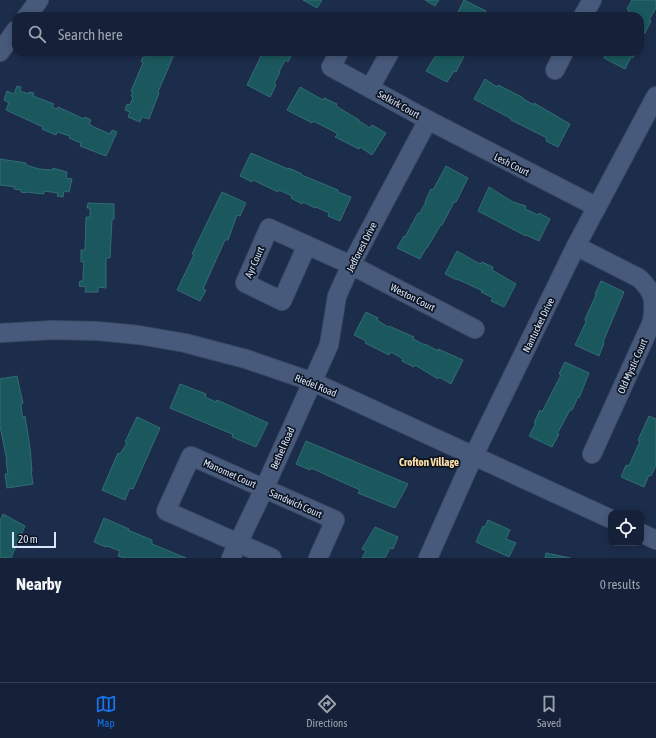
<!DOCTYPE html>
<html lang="en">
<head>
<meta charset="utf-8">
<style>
  body { margin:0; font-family:"Asap Condensed",sans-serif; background:#1e2940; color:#f1f3f6 }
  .controls { position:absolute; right:12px; bottom:12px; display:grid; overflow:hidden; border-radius:8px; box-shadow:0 2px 6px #0003 }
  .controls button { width:36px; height:36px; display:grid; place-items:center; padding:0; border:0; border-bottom:1px solid #343e53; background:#152138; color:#f1f3f6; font:20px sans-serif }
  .scale { position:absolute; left:12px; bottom:10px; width:44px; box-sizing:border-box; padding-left:4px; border:2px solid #dae5fa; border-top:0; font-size:11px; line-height:14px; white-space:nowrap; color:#dae5fa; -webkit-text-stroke:3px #0d1523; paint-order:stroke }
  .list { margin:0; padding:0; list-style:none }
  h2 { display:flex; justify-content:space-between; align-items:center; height:52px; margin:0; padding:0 16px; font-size:17px }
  h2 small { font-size:13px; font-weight:400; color:#9da3ae }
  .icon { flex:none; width:22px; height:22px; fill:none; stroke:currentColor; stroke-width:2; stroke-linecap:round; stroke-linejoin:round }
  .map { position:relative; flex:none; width:656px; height:558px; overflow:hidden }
  .search { position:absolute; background:#152138; box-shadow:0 2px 6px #0003; left:12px; right:12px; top:12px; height:44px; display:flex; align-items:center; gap:10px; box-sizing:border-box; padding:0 14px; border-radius:12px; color:#9da3ae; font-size:15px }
  .sheet { height:124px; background:#152138 }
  nav { display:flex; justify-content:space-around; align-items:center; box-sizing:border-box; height:56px; border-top:1px solid #343e53; background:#152138; font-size:11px; color:#9da3ae }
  nav a { display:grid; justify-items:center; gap:2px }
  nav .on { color:#1a73e8 }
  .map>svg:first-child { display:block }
</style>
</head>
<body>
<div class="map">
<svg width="656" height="558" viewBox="0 0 656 558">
  <rect width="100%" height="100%" fill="#1c2c4b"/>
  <!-- building -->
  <g fill="#1a585d" stroke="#326d72">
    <path d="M303 0H322L317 8Z"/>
    <path d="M425 0H439L435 6Z"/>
    <path d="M464 0 486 11 483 16H456Z"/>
    <path d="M632 0H656V8L649 20 651 21 645 33H642L640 38V16H626L629 10 627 9Z"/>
    <path d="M147 52H175L158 92 159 93 149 119 142 117 140 122 128 117 130 112 125 110 127 104 130 105 133 97 131 96 133 92 131 91 143 63 141 61 143 57 145 58Z"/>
    <path d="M263 52H293L288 62 285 60 279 72H280L274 84 276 85 270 97 247 85Z"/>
    <path d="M438 52H466L456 72 454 71 447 82 426 71Z"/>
    <path d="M606 52H636L633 58 631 57 625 69 604 58Z"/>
    <path d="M485 79 497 87 498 85 522 97V98L534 105V103L570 124 558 147 546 141 547 138 511 120V119L510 118 474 99Z"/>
    <path d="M17 86 21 87 20 91 29 94V92L34 93 33 96 54 104 52 107 57 109 58 107 84 119 85 117 91 120 89 124 94 127 110 134 112 130 117 132 106 156 80 146 81 143 69 138 70 136 57 132 56 135 42 129 43 127 6 110 9 103 4 100 7 91 14 94Z"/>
    <path d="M300 87 323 100 324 98 337 104 336 106 359 120V121L370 128 372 125 386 133 372 155 360 147 359 149 335 137 338 134 331 130 313 121 312 123 287 110Z"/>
    <path d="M251 153 288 169 289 168 302 174 301 175 304 176 338 190V192L351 197 340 221 328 216 329 213 327 212 316 207 315 208 303 202 302 204 291 198 292 196 279 190 278 192 253 180 252 182 240 176Z"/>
    <path d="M0 159 26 163V165L39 169 53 170V168L67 172 66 178 72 179 69 192 64 191 63 197 57 196 58 193 44 191V194L26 192 25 193 21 192V190L14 189 15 187 0 185Z"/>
    <path d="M446 166 468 178 456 202H454L442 225 440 226 427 248H426L420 259 397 248 404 236 405 237 418 213 419 214 426 202H425L431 189 433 190Z"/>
    <path d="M489 187 513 202 526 206 525 209 538 215 539 213 550 219 539 241 526 235V236L478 211Z"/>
    <path d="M222 192 246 203 240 216 237 215 228 240H225L203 289 206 290 200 301 177 290 194 255 192 254Z"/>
    <path d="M88 203 114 204V219H112L110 258H106V288L98 287V292H85L86 287 79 286 80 281H83V274L84 262H81V250H85L86 217H90V208H87Z"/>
    <path d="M457 251 480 264 482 262 493 267 492 270 516 284 504 307 491 301 493 298 481 292 483 291 457 279V280L445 274Z"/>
    <path d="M601 281 624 292 603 342 604 343 599 356 575 345 586 322 585 319 596 295 595 294Z"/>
    <path d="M366 312 378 318 377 320 388 327 389 326 414 337 413 339 425 345V344L438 351V349L463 360 451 384 439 377 438 379 415 365 414 367 402 361 403 359 391 352 389 355 365 343 366 341 354 335Z"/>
    <path d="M565 362 589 373 579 398 578 397 572 410H570L557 434H559L552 447 529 436 536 423H534L540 410 542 412 561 375 559 374Z"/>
    <path d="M17 376 23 403 21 404 22 414 23 417 25 416 30 448 32 471H31L33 484 7 488 5 474H8L6 461H7L0 426V379Z"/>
    <path d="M180 384 206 394 205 397 216 402 217 400 268 423 256 447 232 437 233 434H232L170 408Z"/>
    <path d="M649 416 656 419V465L651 476 649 475 644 487 621 477 626 465 629 466 640 441 638 440Z"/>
    <path d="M137 417 160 428 133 489 130 488 125 500 102 490 118 453 120 454 127 443 125 442Z"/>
    <path d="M306 441 408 484 395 508 358 493 360 490 311 468 310 470 296 464Z"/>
    <path d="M3 514 25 526 11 558H0V521Z"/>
    <path d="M104 518 129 529 128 530 152 540V544L186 558H125L118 556 120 551 107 546 106 547 94 542Z"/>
    <path d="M488 520 510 530 506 539 516 543 509 557 476 542 483 526 485 527Z"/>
    <path d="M375 527 398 537 393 549 390 548 385 558H362L366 551 362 549Z"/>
    <path d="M546 553 566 557 570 558H545Z"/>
  </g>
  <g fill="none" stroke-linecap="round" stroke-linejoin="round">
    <!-- minor casing -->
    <g stroke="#3d4a65" stroke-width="20">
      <g id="minor">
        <path d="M27 16 39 0"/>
        <path d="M583 16 592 0"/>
        <path d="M0 52 16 30"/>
        <path d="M339 52 331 67 428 120 597 207"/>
        <path d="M555 70 564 52"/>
        <path d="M370 88 390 52"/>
        <path d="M307 245 282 301 245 283 269 228 351 265 475 329"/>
        <path d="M576 246 639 278C655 293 655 302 652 322L592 454"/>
        <path d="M0 333 53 330 97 331 139 335 185 343 246 359 313 382 611 519"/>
        <path d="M641 533 656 540"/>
        <path d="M231 558 264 489 329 345 337 296 351 265 428 120"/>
        <path d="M272 558 166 511 191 456 335 520 318 558"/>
        <path d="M428 558 474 455 576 246 656 96"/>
      </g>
    </g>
    <!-- minor -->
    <use href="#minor" stroke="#475a7c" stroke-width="18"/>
  </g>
  <g text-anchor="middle" stroke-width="3.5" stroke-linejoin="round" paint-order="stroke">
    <!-- street labels -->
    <g font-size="10" fill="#dae5fa" stroke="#0d1523">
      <text transform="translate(399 104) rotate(29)" y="4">Selkirk Court</text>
      <text transform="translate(512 164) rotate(27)" y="4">Lesh Court</text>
      <text transform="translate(361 247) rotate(-63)" y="4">Jedforest Drive</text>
      <text transform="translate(254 262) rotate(-66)" y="4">Ayr Court</text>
      <text transform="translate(413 297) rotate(27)" y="4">Weston Court</text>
      <text transform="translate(538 325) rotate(-64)" y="4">Nantucket Drive</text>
      <text transform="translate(632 366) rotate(-66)" y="4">Old Mystic Court</text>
      <text transform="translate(316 385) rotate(22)" y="4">Riedel Road</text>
      <text transform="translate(282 448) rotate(-66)" y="4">Bethel Road</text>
      <text transform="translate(230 473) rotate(24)" y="4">Manomet Court</text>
      <text transform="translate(296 503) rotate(24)" y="4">Sandwich Court</text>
    </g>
    <!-- neighbourhood labels -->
    <g font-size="11" font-weight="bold" fill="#ffe0a8" stroke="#0d1523">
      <text x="429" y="466">Crofton Village</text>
    </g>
  </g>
</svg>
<div class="controls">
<button><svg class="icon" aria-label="locate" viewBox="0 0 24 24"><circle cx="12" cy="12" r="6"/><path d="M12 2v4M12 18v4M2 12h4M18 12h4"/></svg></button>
</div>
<div class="scale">20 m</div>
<div class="search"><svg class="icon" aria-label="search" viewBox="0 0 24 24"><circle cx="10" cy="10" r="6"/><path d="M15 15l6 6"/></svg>Search here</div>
</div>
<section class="sheet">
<h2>Nearby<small>0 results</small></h2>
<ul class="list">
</ul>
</section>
<nav>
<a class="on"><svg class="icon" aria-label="map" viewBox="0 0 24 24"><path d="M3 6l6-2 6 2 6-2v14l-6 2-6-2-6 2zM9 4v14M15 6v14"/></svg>Map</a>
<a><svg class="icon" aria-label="directions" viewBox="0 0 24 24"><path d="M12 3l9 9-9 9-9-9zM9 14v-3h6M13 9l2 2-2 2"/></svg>Directions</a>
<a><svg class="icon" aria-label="saved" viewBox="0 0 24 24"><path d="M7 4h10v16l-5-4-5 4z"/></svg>Saved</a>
</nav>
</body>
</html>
